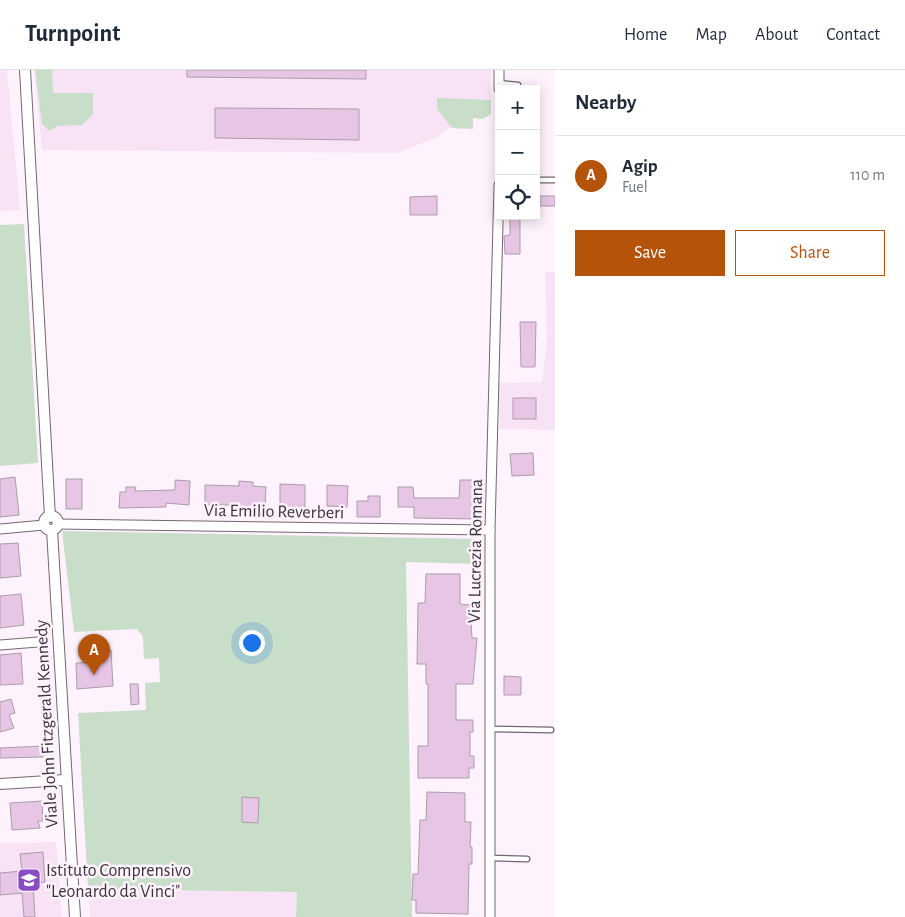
<!DOCTYPE html>
<html lang="en">
<head>
<meta charset="utf-8">
<style>
  body { margin:0; font-family:"Alegreya Sans",sans-serif; background:#f2f2f3; color:#1f2937 }
  .controls { position:absolute; right:15px; top:15px; display:grid; overflow:hidden; border-radius:0px; box-shadow:0 2px 12px #0003 }
  .controls button { width:45px; height:45px; display:grid; place-items:center; padding:0; border:0; border-bottom:1px solid #e0e1e3; background:#fff; color:#1f2937; font:25px sans-serif }
  .you { position:absolute; left:251px; top:572px; width:18px; height:18px; margin:-12px; border:4px solid #fff; border-radius:50%; background:#1a73e8; box-shadow:0 0 0 8px #1a73e833 }
  .badge { display:grid; place-items:center; width:32px; height:32px; border-radius:50%; background:#b45309; color:#fff; font-size:16px; font-weight:700 }
  .pin { position:absolute; translate:-50% -41px; filter:drop-shadow(0 1px 2px #0008) }
  .pin::after { content:''; position:absolute; top:26px; width:18px; height:15px; background:inherit; clip-path:polygon(0 0,100% 0,50% 100%) }
  .list { margin:0; padding:0; list-style:none }
  h2 { display:flex; justify-content:space-between; align-items:center; height:65px; margin:0; padding:0 20px; font-size:21px }
  h2 small { font-size:16px; font-weight:400; color:#747a83 }
  .list li { display:grid; grid-template-columns:32px 1fr auto; gap:15px; align-items:center; box-sizing:border-box; height:80px; padding:0 20px; border-top:1px solid #e0e1e3 }
  .list b { display:block; font-size:19px; white-space:nowrap }
  .list p { margin:0; font-size:16px; white-space:nowrap; color:#747a83 }
  .list em { font-size:16px; font-style:normal; color:#747a83 }
  .actions { display:flex; gap:10px; padding:15px 20px }
  .actions a { flex:1; padding:11px 0; border:1px solid #b45309; border-radius:0px; text-align:center; font-size:18px; color:#b45309 }
  .actions .main { background:#b45309; color:#fff }
  .icon { flex:none; width:28px; height:28px; fill:none; stroke:currentColor; stroke-width:2; stroke-linecap:round; stroke-linejoin:round }
  .map { position:relative; flex:none; width:555px; height:847px; overflow:hidden }
  header { display:flex; align-items:center; gap:30px; box-sizing:border-box; height:70px; padding:0 25px; background:#fff; border-bottom:1px solid #e0e1e3 }
  header strong { font-size:24px }
  nav { display:flex; gap:28px; margin-inline-start:auto; font-size:18px }
  main { display:flex }
  aside { flex:1; background:#fff }
  .map>svg:first-child { display:block }
</style>
</head>
<body>
<header>
<strong>Turnpoint</strong>
<nav><a>Home</a><a>Map</a><a>About</a><a>Contact</a></nav>
</header>
<main>
<div class="map">
<svg width="555" height="847" viewBox="0 0 555 847">
  <rect width="100%" height="100%" fill="#fef2fd"/>
  <!-- built -->
  <g fill="#f8e3f6">
    <path d="M0 0H7L20 140 0 141Z"/>
    <path d="M34 0H491V29L435 68 397 83 42 80Z"/>
    <path d="M545 202H555V360L499 359 498 313 542 312 547 272Z"/>
    <path d="M56 772 62 847H0V773Z"/>
    <path d="M88 819 297 822 296 847H90Z"/>
  </g>
  <!-- green -->
  <g fill="#c9dec9">
    <path d="M35 0H52L53 23H93V44L82 55 58 56 49 61 42 54Z"/>
    <path d="M437 28 491 30V44L483 49 473 48V59L452 58 437 39Z"/>
    <path d="M24 154 38 393 0 396V155Z"/>
    <path d="M62 461 482 469 483 494 406 492 412 847H296L297 822 88 819 78 643 146 640 145 613 160 612 159 588 144 589 143 567 137 559 74 562Z"/>
  </g>
  <!-- building -->
  <g fill="#e7c5e4" stroke="#ab9da9">
    <path d="M187 0H366V9L187 7Z"/>
    <path d="M215 38 359 39V70L215 68Z"/>
    <path d="M437 126V145H410V127Z"/>
    <rect x="540" y="126" width="15" height="10"/>
    <path d="M510 146H520V184H505L504 166 510 165Z"/>
    <path d="M520 252H536L535 297H521Z"/>
    <rect x="513" y="328" width="23" height="21"/>
    <path d="M533 383 534 405 512 406 510 384Z"/>
    <path d="M15 407 19 445 0 447V409Z"/>
    <rect x="66" y="409" width="16" height="30"/>
    <path d="M175 410 190 411 189 435 166 433V437L119 438 120 422H126V417H136L135 421 175 420Z"/>
    <path d="M460 410H480V449L414 448V437H398V417H413L414 428H459Z"/>
    <path d="M239 411 253 412V416L266 417 265 436H252V444L238 443V435H205V415L239 416Z"/>
    <path d="M280 414 305 415V447H280Z"/>
    <path d="M327 415 348 416 347 437 327 436Z"/>
    <path d="M368 426H380V447H357V431H368Z"/>
    <path d="M18 473 21 506 0 508V474Z"/>
    <path d="M426 504H460V534L470 535 472 568H477L473 614H456V650H473V662H470V686H474V698H469V708H418V676H428V614H426V594H417L418 533H425Z"/>
    <path d="M21 524 24 555 0 558V526Z"/>
    <path d="M111 580 113 616 77 619 76 593 94 592V581Z"/>
    <path d="M21 583 23 614 0 615V585Z"/>
    <path d="M504 606 521 607V625H504Z"/>
    <path d="M130 614H138L139 634 131 635Z"/>
    <path d="M11 629 15 643 9 645 14 658 0 662V632Z"/>
    <path d="M43 676V687L0 688V678Z"/>
    <path d="M427 722 465 723V752H471L470 777H472V794H469L468 844 416 843V830H412L413 804H418L420 750H426Z"/>
    <path d="M242 727 259 728 258 753 242 752Z"/>
    <path d="M42 731 43 751H38L40 758 12 760 10 733Z"/>
    <path d="M43 782 45 812 33 813 35 847H24L22 823 0 825V803L22 801 20 784Z"/>
  </g>
  <g fill="none" stroke-linecap="round" stroke-linejoin="round">
    <!-- service casing -->
    <g stroke="#736772" stroke-width="7">
      <g id="service">
        <path d="M499 13 518 15"/>
        <path d="M536 110H555"/>
        <path d="M490 659 551 660"/>
        <path d="M490 788 527 789"/>
      </g>
    </g>
    <!-- minor casing -->
    <g stroke="#736772" stroke-width="11">
      <g id="minor">
        <path d="M499 0V19"/>
        <path d="M57 454 490 460"/>
        <path d="M0 459 44 455"/>
        <path d="M0 575 38 572"/>
        <path d="M490 847V460L499 115"/>
      </g>
    </g>
    <!-- tertiary casing -->
    <g stroke="#736772" stroke-width="12">
      <g id="tertiary">
        <path d="M25 0 50 447"/>
        <circle cx="51" cy="453" r="7"/>
        <path d="M52 460 75 847"/>
        <path d="M0 714 65 710"/>
      </g>
    </g>
    <!-- service -->
    <use href="#service" stroke="#fff" stroke-width="4.5"/>
    <!-- minor -->
    <use href="#minor" stroke="#fff" stroke-width="9"/>
    <!-- tertiary -->
    <use href="#tertiary" stroke="#fff" stroke-width="10"/>
  </g>
  <!-- icons -->
  <defs>
    <g id="school-square" transform="scale(1.25)"><rect x="-9" y="-9" width="18" height="18" rx="4" fill="#894cc2" stroke="#fef2fd"/><path d="M0-5L7-2L0 1L-7-2ZM-4 1L0 2.5L4 1V4Q0 6-4 4Z" fill="#fff"/></g>
  </defs>
  <g fill-rule="evenodd">
    <use href="#school-square" x="29" y="810"/>
  </g>
  <g text-anchor="middle" stroke-width="5" stroke-linejoin="round" paint-order="stroke">
    <!-- street labels -->
    <g font-size="18" fill="#3b353a" stroke="#fef2fd">
      <text transform="translate(274 441) rotate(1)" y="6">Via Emilio Reverberi</text>
      <text transform="translate(475 481) rotate(-89)" y="6">Via Lucrezia Romana</text>
      <text transform="translate(46 654) rotate(-93)" y="6">Viale John Fitzgerald Kennedy</text>
    </g>
    <!-- poi labels -->
    <g font-size="18" fill="#3b353a" stroke="#fef2fd" text-anchor="start">
      <text x="46" y="806">Istituto Comprensivo<tspan x="46" dy="21">"Leonardo da Vinci"</tspan></text>
    </g>
  </g>
</svg>
<div class="controls">
<button>+</button>
<button>−</button>
<button><svg class="icon" aria-label="locate" viewBox="0 0 24 24"><circle cx="12" cy="12" r="6"/><path d="M12 2v4M12 18v4M2 12h4M18 12h4"/></svg></button>
</div>
<div class="you"></div>
<div class="pin badge" style="left:94px;top:605px">A</div>
</div>
<aside>
<h2>Nearby<small></small></h2>
<ul class="list">
<li><span class="badge">A</span><div><b>Agip</b><p>Fuel</p></div><em>110 m</em></li>
</ul>
<div class="actions"><a class="main">Save</a><a>Share</a></div>
</aside>
</main>
</body>
</html>
